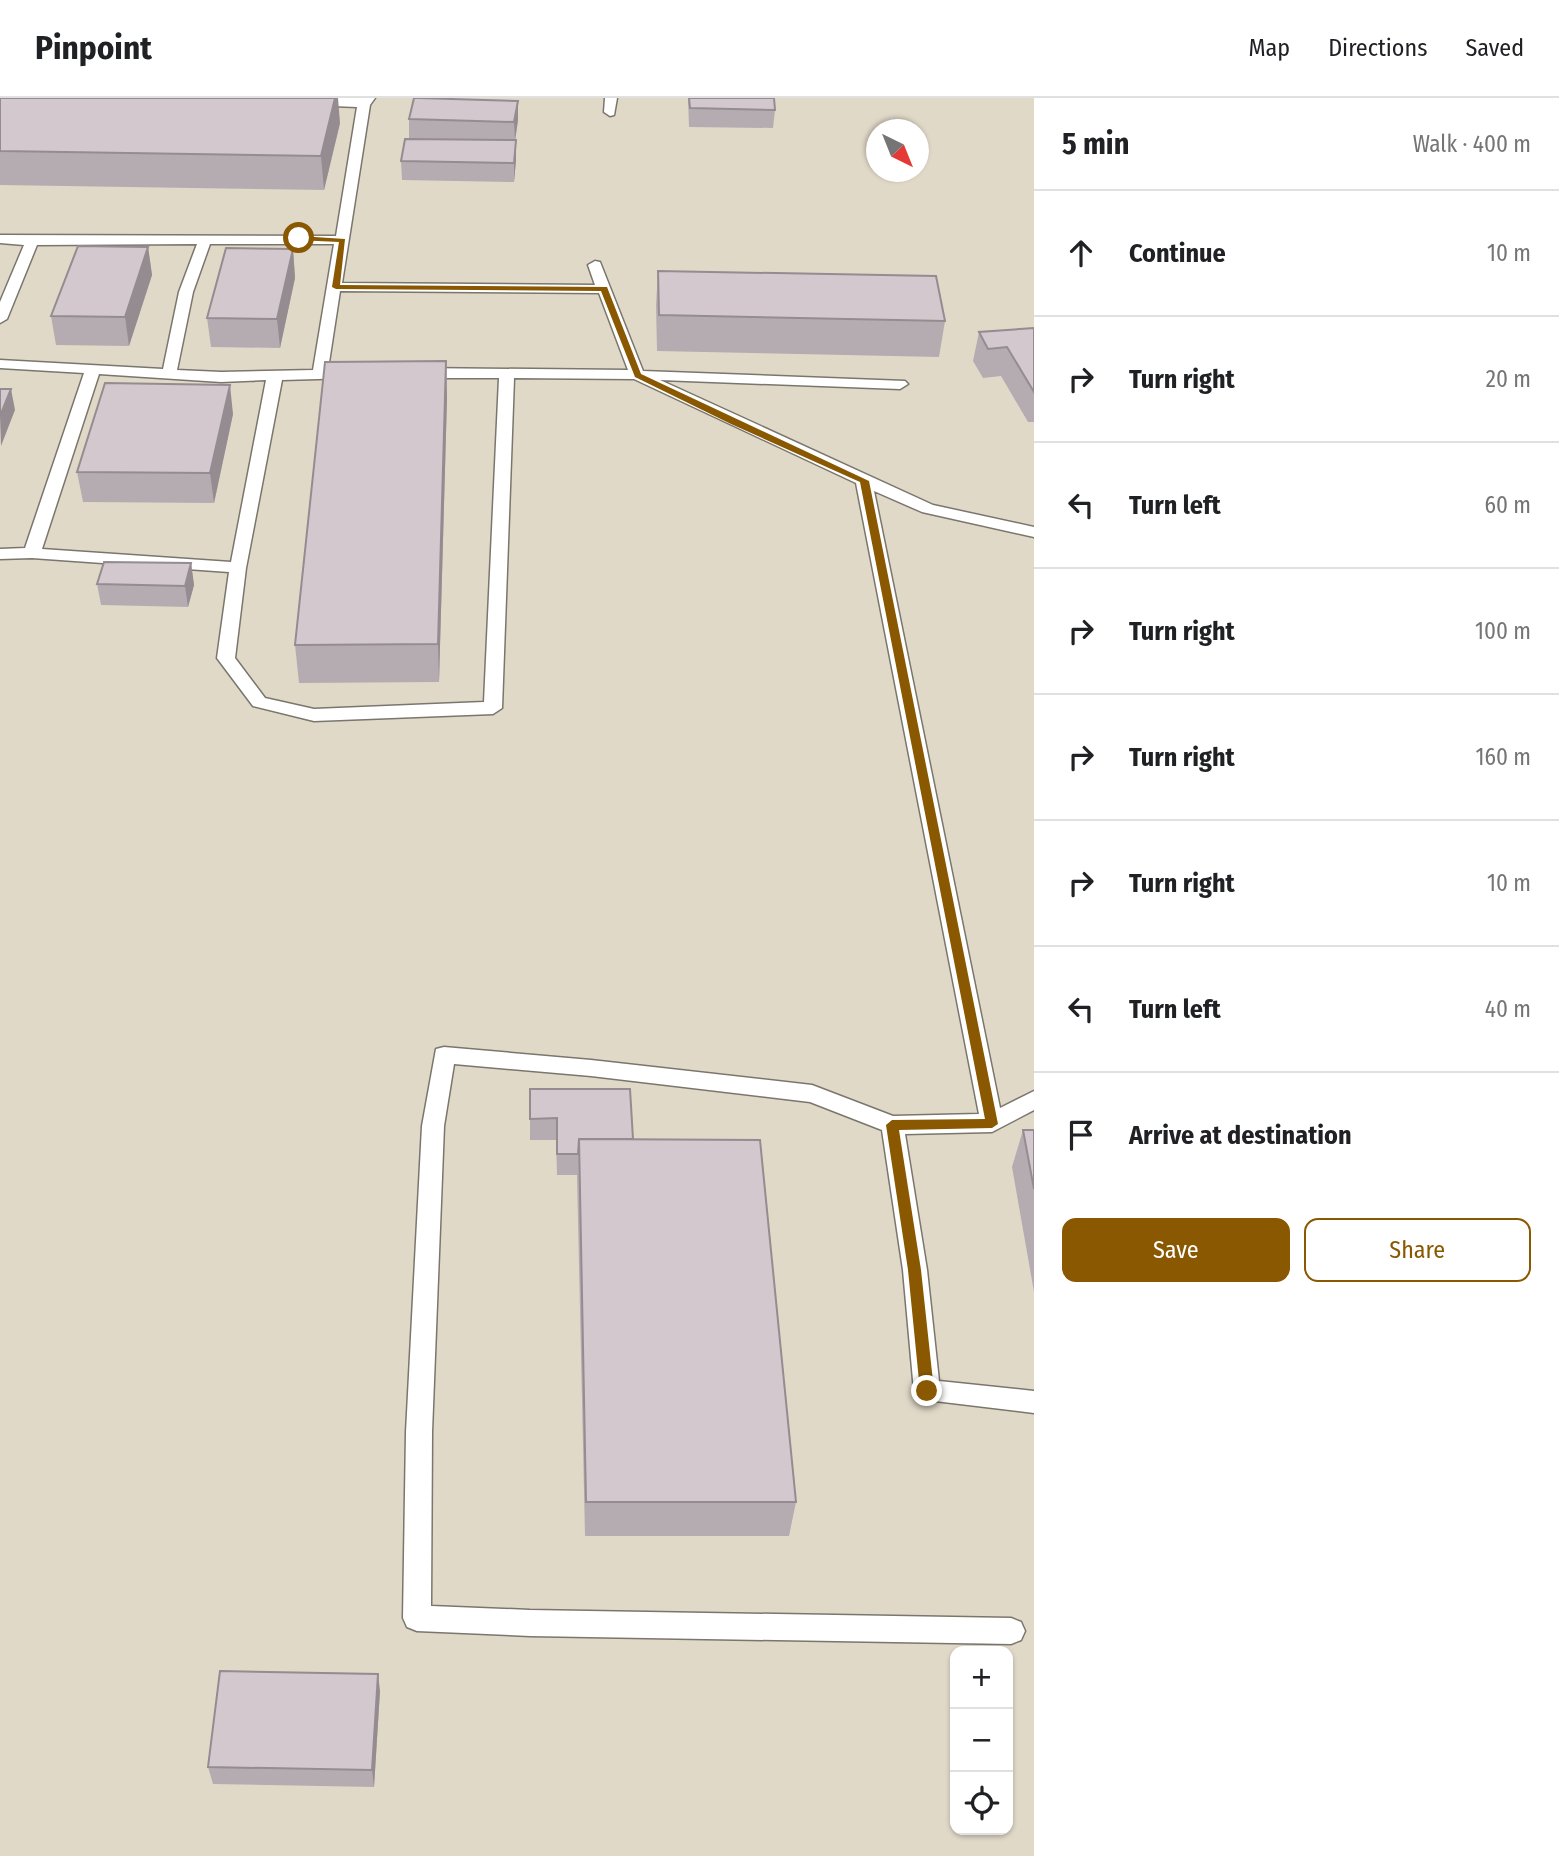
<!DOCTYPE html>
<html lang="en">
<head>
<meta charset="utf-8">
<style>
  body { margin:0; font-family:"Fira Sans Condensed",sans-serif; background:#f2f2f2; color:#202124 }
  .controls { position:absolute; right:21px; bottom:21px; display:grid; overflow:hidden; border-radius:14px; box-shadow:0 2px 5px #0004 }
  .controls button { width:63px; height:63px; display:grid; place-items:center; padding:0; border:0; border-bottom:2px solid #e0e0e0; background:#fff; color:#202124; font:35px sans-serif }
  .compass { position:absolute; left:866px; top:21px; width:63px; height:63px; border-radius:50%; background:#fff; box-shadow:0 2px 5px #0004; rotate:137deg }
  .stop { position:absolute; width:21px; height:21px; margin:-16px; border:5px solid #895800; border-radius:50%; background:#fff }
  .stop.end { background:#895800; border-color:#fff; box-shadow:0 2px 7px #0008 }
  .list { margin:0; padding:0; list-style:none }
  h2 { display:flex; justify-content:space-between; align-items:center; height:91px; margin:0; padding:0 28px; font-size:30px }
  h2 small { font-size:23px; font-weight:400; color:#757577 }
  .list li { display:grid; grid-template-columns:46px 1fr auto; gap:21px; align-items:center; box-sizing:border-box; height:126px; padding:0 28px; border-top:2px solid #e0e0e0 }
  .list b { display:block; font-size:26px; white-space:nowrap }
  .list em { font-size:23px; font-style:normal; color:#757577 }
  .actions { display:flex; gap:14px; padding:21px 28px }
  .actions a { flex:1; padding:16px 0; border:2px solid #895800; border-radius:14px; text-align:center; font-size:24px; color:#895800 }
  .actions .main { background:#895800; color:#fff }
  .icon { flex:none; width:38px; height:38px; fill:none; stroke:currentColor; stroke-width:2; stroke-linecap:round; stroke-linejoin:round }
  .map { position:relative; flex:none; width:1034px; height:1758px; overflow:hidden }
  header { display:flex; align-items:center; gap:42px; box-sizing:border-box; height:98px; padding:0 35px; background:#fff; border-bottom:2px solid #e0e0e0 }
  header strong { font-size:33px }
  nav { display:flex; gap:38px; margin-inline-start:auto; font-size:24px }
  main { display:flex }
  aside { flex:1; background:#fff }
  .map>svg:first-child { display:block }
</style>
</head>
<body>
<header>
<strong>Pinpoint</strong>
<nav><a>Map</a><a>Directions</a><a>Saved</a></nav>
</header>
<main>
<div class="map">
<svg width="1034" height="1758" viewBox="0 0 1034 1758">
  <rect width="100%" height="100%" fill="#e9e4da"/>
  <!-- built -->
  <path fill="#e1d9c8" fill-rule="evenodd" d="M0 0H1034V1758H0ZM876 32H918V74H876ZM955 1553H1008V1732H955Z"/>
  <g fill="none" stroke-linecap="round" stroke-linejoin="round">
    <!-- service casing -->
    <g stroke="#7a766d" stroke-width="3">
      <g id="service">
        <path d="M311 0H375L370 7 342 185 595 187 588 167 595 163 600 164 643 273 905 283 908 286 900 291 660 282 933 407 1034 429V439L922 414 874 393 1000 1010 1034 993V1012L992 1034 905 1036 927 1172 939 1283 1034 1293V1315L918 1301 914 1293 903 1172 882 1032 810 1004 591 978 454 966 444 1028 432 1334 431 1508 530 1512 1011 1520 1021 1524 1025 1533 1021 1542 1011 1546 530 1538 417 1533 407 1529 403 1520 406 1334 422 1028 436 951 444 949 591 962 812 987 893 1018 979 1016 856 385 634 281 514 280 502 610 493 616 314 623 253 608 217 560 229 474 32 460 0 461V451L25 450 84 275 0 270V262L163 271 179 194 197 146 37 147 7 221 0 225V204L24 147 0 145V137L336 138 357 9 307 7 305 4ZM210 146H334L313 272 221 274 177 272 193 194ZM340 193 599 195 628 272 417 270 409 275 417 280H499L484 604 314 611 265 600 235 560 246 470 282 282 353 280 361 275 353 270 328 271ZM99 276 221 284 266 282 231 464 42 451Z"/>
        <path d="M605 0H617L614 17 610 18 604 14Z"/>
      </g>
    </g>
    <!-- service -->
    <use href="#service" fill="#fff" fill-rule="evenodd"/>
  </g>
  <!-- wall -->
  <g fill="#b5acb1">
    <path d="M0 0 340 25 324 92 0 87Z"/>
    <path d="M688 0H774L775 12 773 30 689 29Z"/>
    <path d="M409 21 518 22 515 42H516V62L514 84 402 82 401 63 409 40Z"/>
    <path d="M148 149 152 177 129 248 56 247 51 218Z"/>
    <path d="M293 151 295 180 280 250 211 249 207 220Z"/>
    <path d="M658 173 945 223 939 259 657 253 656 208Z"/>
    <path d="M1034 230V324H1028L1001 278 983 280 973 263 979 234Z"/>
    <path d="M446 263 447 300 439 584 299 585 295 547Z"/>
    <path d="M233 316 214 405 83 404 77 374Z"/>
    <path d="M191 465 194 487 188 509 101 507 97 486Z"/>
    <path d="M530 991 633 1041 796 1404 789 1438H585L577 1077H557L556 1042H530Z"/>
    <path d="M1023 1032H1034V1194L1012 1069Z"/>
    <path d="M380 1593 374 1689 213 1686 208 1669Z"/>
  </g>
  <!-- shaded-wall -->
  <g fill="#948c90">
    <path d="M335 0H338L340 25 324 92 321 58Z"/>
    <path d="M518 3V22L515 43 514 24Z"/>
    <path d="M516 42V62L514 84V65Z"/>
    <path d="M148 149 152 177 129 248 125 219Z"/>
    <path d="M293 151 295 180 280 250 277 221Z"/>
    <path d="M446 263 447 300 439 584 438 546Z"/>
    <path d="M230 287 233 316 214 405 210 375Z"/>
    <path d="M11 291 15 312 1 348 0 318Z"/>
    <path d="M191 465 194 487 188 509 185 488Z"/>
    <path d="M378 1576 380 1593 374 1689 372 1672Z"/>
  </g>
  <!-- building -->
  <g fill="#d3c8ce" stroke="#948c90" stroke-width="2">
    <path d="M0 0H335L321 58 0 53Z"/>
    <path d="M414 0H418L518 3 514 24 409 21Z"/>
    <path d="M689 0H774L775 12 690 10Z"/>
    <path d="M405 41 516 42 514 65 401 63Z"/>
    <path d="M78 148 148 149 125 219 51 218Z"/>
    <path d="M226 150 293 151 277 221 207 220Z"/>
    <path d="M658 173 936 178 945 223 659 217Z"/>
    <path d="M1034 230V294L1007 249 988 251 979 234Z"/>
    <path d="M446 263 438 546 295 547 325 264Z"/>
    <path d="M105 285 230 287 210 375 77 374Z"/>
    <path d="M0 291H11L0 318Z"/>
    <path d="M104 464 191 465 185 488 97 486Z"/>
    <path d="M530 991H630L633 1041H579L578 1056H557V1020L530 1021Z"/>
    <path d="M1023 1032H1034V1091Z"/>
    <path d="M579 1041 760 1042 796 1404H586Z"/>
    <path d="M220 1573 378 1576 372 1672 208 1669Z"/>
  </g>
  <!-- route -->
  <path fill="#895800" d="M299 138 345 141 340 187 607 189 641 276 869 383 998 1026 992 1030 899 1032 921 1172 934 1293 932 1297 927 1299 920 1293 908 1172 886 1027 892 1022 985 1021 860 384 731 326 635 279 601 193 336 191 332 189 339 144 296 142Z"/>
</svg>
<div class="controls">
<button>+</button>
<button>−</button>
<button><svg class="icon" aria-label="locate" viewBox="0 0 24 24"><circle cx="12" cy="12" r="6"/><path d="M12 2v4M12 18v4M2 12h4M18 12h4"/></svg></button>
</div>
<svg class="compass" viewBox="-18 -18 36 36"><path d="M0-13l5 13h-10z" fill="#e53935"/><path d="M0 13l5-13h-10z" fill="#757577"/></svg>
<div class="stop" style="left:299px;top:140px"></div>
<div class="stop end" style="left:927px;top:1293px"></div>
</div>
<aside>
<h2>5 min<small>Walk · 400 m</small></h2>
<ul class="list">
<li><svg class="icon" aria-label="ahead" viewBox="0 0 24 24"><path d="M12 20V5M6 11l6-6 6 6"/></svg><div><b>Continue</b></div><em>10 m</em></li>
<li><svg class="icon" aria-label="right" viewBox="0 0 24 24"><path d="M7 20v-9h11M14 6l5 5-5 5"/></svg><div><b>Turn right</b></div><em>20 m</em></li>
<li><svg class="icon" aria-label="left" viewBox="0 0 24 24"><path d="M17 20v-9H6M10 6l-5 5 5 5"/></svg><div><b>Turn left</b></div><em>60 m</em></li>
<li><svg class="icon" aria-label="right" viewBox="0 0 24 24"><path d="M7 20v-9h11M14 6l5 5-5 5"/></svg><div><b>Turn right</b></div><em>100 m</em></li>
<li><svg class="icon" aria-label="right" viewBox="0 0 24 24"><path d="M7 20v-9h11M14 6l5 5-5 5"/></svg><div><b>Turn right</b></div><em>160 m</em></li>
<li><svg class="icon" aria-label="right" viewBox="0 0 24 24"><path d="M7 20v-9h11M14 6l5 5-5 5"/></svg><div><b>Turn right</b></div><em>10 m</em></li>
<li><svg class="icon" aria-label="left" viewBox="0 0 24 24"><path d="M17 20v-9H6M10 6l-5 5 5 5"/></svg><div><b>Turn left</b></div><em>40 m</em></li>
<li><svg class="icon" aria-label="arrive" viewBox="0 0 24 24"><path d="M6 21V4h12l-3 4 3 4H6"/></svg><div><b>Arrive at destination</b></div></li>
</ul>
<div class="actions"><a class="main">Save</a><a>Share</a></div>
</aside>
</main>
</body>
</html>
